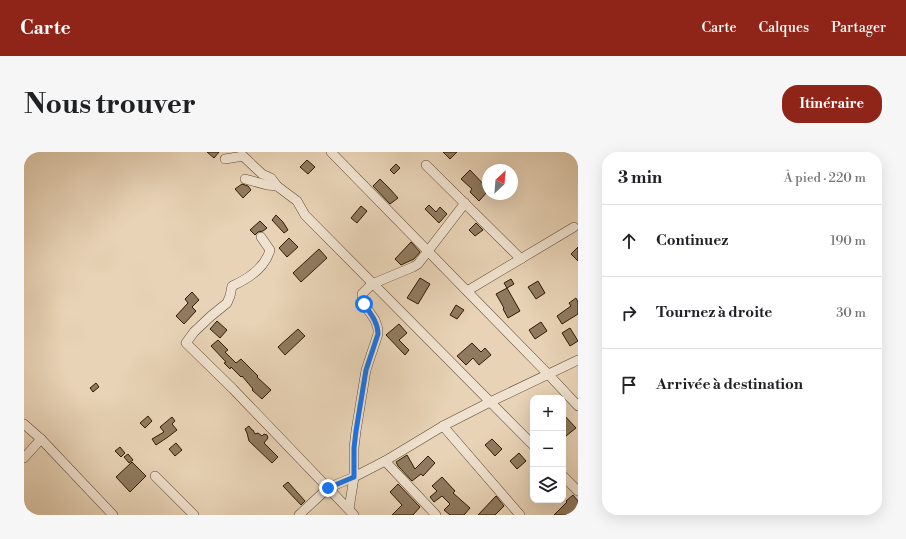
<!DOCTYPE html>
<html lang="fr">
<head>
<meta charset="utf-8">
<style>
  body { margin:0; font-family:"Libre Bodoni",serif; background:#f6f6f6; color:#202124 }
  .controls { position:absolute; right:12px; bottom:12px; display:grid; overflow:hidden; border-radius:8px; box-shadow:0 4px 16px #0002 }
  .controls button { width:36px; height:36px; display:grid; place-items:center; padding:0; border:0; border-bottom:1px solid #e0e0e0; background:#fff; color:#202124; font:20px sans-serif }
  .compass { position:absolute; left:458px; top:12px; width:36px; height:36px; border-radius:50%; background:#fff; box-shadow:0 4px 16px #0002; rotate:26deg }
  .stop { position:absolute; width:12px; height:12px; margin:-9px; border:3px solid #1a73e8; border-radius:50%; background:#fff }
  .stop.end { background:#1a73e8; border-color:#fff; box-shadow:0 1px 4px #0008 }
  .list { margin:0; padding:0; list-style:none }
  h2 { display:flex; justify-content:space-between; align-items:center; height:52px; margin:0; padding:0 16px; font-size:17px }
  h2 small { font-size:13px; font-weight:400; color:#757577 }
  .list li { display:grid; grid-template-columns:26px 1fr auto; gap:12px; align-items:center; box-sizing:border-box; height:72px; padding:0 16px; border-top:1px solid #e0e0e0 }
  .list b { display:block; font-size:15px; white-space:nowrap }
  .list em { font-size:13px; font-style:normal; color:#757577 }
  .icon { flex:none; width:22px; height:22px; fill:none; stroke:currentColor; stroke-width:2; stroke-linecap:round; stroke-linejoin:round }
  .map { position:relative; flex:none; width:554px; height:363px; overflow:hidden; border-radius:16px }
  header { display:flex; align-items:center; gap:24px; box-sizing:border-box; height:56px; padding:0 20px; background:#8f2418; color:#fff }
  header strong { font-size:19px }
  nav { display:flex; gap:22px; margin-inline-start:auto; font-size:14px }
  .intro { display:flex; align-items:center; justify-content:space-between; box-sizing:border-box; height:96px; padding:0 24px }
  h1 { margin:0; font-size:28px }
  .button { padding:10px 18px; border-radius:16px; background:#8f2418; color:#fff; font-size:14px; font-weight:700 }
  main { display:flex; gap:24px; padding:0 24px }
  aside { flex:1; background:#fff; border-radius:16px; box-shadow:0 4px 16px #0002 }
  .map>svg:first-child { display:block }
</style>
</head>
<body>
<header>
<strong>Carte</strong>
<nav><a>Carte</a><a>Calques</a><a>Partager</a></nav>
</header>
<div class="intro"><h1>Nous trouver</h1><a class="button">Itinéraire</a></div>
<main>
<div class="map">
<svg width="554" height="363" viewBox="0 0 554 363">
  <rect width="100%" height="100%" fill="#e8d3b6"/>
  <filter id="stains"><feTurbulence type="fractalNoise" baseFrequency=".005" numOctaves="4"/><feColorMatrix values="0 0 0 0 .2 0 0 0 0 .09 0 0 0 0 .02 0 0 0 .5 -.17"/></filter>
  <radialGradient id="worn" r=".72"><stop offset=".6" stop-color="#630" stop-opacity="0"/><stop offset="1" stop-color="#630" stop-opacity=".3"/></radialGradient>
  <!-- building -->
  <g fill="#907a5f" stroke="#301900">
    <path d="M183 0H195L190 6Z"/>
    <path d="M419 0H433L426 7Z"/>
    <path d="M283 8 291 15 284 22 276 15Z"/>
    <path d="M372 12 376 16 370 22 366 18Z"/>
    <path d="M446 18 464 37V39L455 49 446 40 448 37 437 27Z"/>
    <path d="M356 27 366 37 374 46 366 52 349 34Z"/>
    <path d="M218 32 224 34 227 38 219 46 211 37Z"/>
    <path d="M405 53 412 60 416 55 423 62 415 71 401 57Z"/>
    <path d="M337 54 343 59 333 71 327 66Z"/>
    <path d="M252 63 259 70 264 78 260 81 248 68Z"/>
    <path d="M236 69 243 76 239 79 234 80 231 83 226 78Z"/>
    <path d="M452 71 459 78 451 84 445 78Z"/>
    <path d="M265 86 274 95 263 105 255 96Z"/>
    <path d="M387 90 396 100 390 107 377 113 371 107Z"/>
    <path d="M554 95V109L547 102Z"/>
    <path d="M295 97 303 106 277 130 269 121Z"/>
    <path d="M396 126 406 132 394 152 383 146Z"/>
    <path d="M487 127 490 132 483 136 480 131Z"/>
    <path d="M514 129 521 141 512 147 504 135Z"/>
    <path d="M483 136 496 159 484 166 479 157 480 156 472 142Z"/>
    <path d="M168 140 175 148 168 155 172 159 160 172 152 164 164 151 161 147Z"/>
    <path d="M552 146 554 150V162L538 172 533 164 547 154 545 151Z"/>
    <path d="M432 153 440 158 433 167 426 163Z"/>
    <path d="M193 169 203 178 196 186 186 177Z"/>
    <path d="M517 170 523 179 511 187 505 178Z"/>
    <path d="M375 172 383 181 375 188 385 198 381 203 362 183Z"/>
    <path d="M546 176 554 189 546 194 538 181Z"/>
    <path d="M274 177 281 184 261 203 254 195Z"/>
    <path d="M194 188 204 198 201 200 212 211 217 207 234 224 233 225 247 238 238 247 228 238 229 237 218 224 217 225 207 215 206 217 200 211 202 210 187 194Z"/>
    <path d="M448 191 457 200 461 196 467 203 455 213 449 206 442 213 433 204Z"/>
    <path d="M72 231 75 235 69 240 66 236Z"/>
    <path d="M539 262 552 276 542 284 539 281Z"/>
    <path d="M124 264 128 269 121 276 116 271Z"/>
    <path d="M148 265 151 269 148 272 153 278 144 285 132 293 128 287 140 280 136 275Z"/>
    <path d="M225 274 228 278H229L231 282 234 281 238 284 240 282 243 283 244 286 240 291 254 305 248 311 225 289 223 281 221 277Z"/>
    <path d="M468 287 478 297 471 304 461 293Z"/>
    <path d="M152 291 158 298 151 304 145 297Z"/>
    <path d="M96 295 101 301 97 305 91 299Z"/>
    <path d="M495 301 502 309 493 317 486 309Z"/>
    <path d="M104 302 109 308 105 311 100 305Z"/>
    <path d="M383 303 391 317 404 304 411 311 399 324 397 322 388 329 374 314 372 310Z"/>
    <path d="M108 310 122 324 106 340 92 325Z"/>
    <path d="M418 325 431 339 429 341 446 356 440 363H426L420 358 426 352 418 344 410 350 406 345 413 339 408 334Z"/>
    <path d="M264 330 281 349 277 353 259 334Z"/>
    <path d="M374 332 396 355 389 363H368L378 353 366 340Z"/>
    <path d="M549 343 554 349V363H530L543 350 542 349Z"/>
    <path d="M472 344 480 354 471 363H454Z"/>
  </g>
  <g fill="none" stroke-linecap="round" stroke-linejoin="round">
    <!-- minor casing -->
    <g stroke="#5e482e" stroke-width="10">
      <g id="minor">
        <path d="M307 0 524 222 554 254"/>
        <path d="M201 7 219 4 238 22 247 26 253 34"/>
        <path d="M402 13 497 107"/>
        <path d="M221 27 243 33 253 34 273 49 281 63 509 293"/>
        <path d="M237 85 246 98C241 116 224 127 208 134L206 144 203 151 187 164 170 180 162 191 209 237 330 363"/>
        <path d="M443 139 550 75"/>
        <path d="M0 272 17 287 89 363"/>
        <path d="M419 274 496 363"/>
        <path d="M0 306 17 287"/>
        <path d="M361 309 412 363"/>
        <path d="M131 324 170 363"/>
        <path d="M539 324 554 339"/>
        <path d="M325 357 330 325V296L332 279 342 218 354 182V177L351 168 340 152 338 146V142L348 132 389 115 394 112 441 51"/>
        <path d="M275 363 304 336 330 325 361 309 419 274 466 250 554 208"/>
      </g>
    </g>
    <!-- minor -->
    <use href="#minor" stroke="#f0e2d0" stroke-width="9"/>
  </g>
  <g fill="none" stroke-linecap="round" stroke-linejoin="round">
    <!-- route -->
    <path stroke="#1a73e8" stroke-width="5" d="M304 336 330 325V296L332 279 342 218 354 182C354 170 346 161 340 152"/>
  </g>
  <rect width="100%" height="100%" filter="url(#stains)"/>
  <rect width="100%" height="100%" fill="url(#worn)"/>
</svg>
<div class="controls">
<button>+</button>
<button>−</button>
<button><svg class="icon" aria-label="layers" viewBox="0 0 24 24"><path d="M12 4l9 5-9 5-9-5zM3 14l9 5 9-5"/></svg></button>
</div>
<svg class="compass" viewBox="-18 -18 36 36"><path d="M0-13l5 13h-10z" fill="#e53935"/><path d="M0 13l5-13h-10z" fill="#757577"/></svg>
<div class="stop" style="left:340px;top:152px"></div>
<div class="stop end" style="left:304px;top:336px"></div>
</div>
<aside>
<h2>3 min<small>À pied · 220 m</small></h2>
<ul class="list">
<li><svg class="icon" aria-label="ahead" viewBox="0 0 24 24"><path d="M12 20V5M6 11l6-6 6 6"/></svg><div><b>Continuez</b></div><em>190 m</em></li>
<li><svg class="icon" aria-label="right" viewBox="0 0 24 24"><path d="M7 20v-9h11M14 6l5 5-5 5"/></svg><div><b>Tournez à droite</b></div><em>30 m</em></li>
<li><svg class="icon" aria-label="arrive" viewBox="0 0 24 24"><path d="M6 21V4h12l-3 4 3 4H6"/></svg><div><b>Arrivée à destination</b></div></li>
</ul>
</aside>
</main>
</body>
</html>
